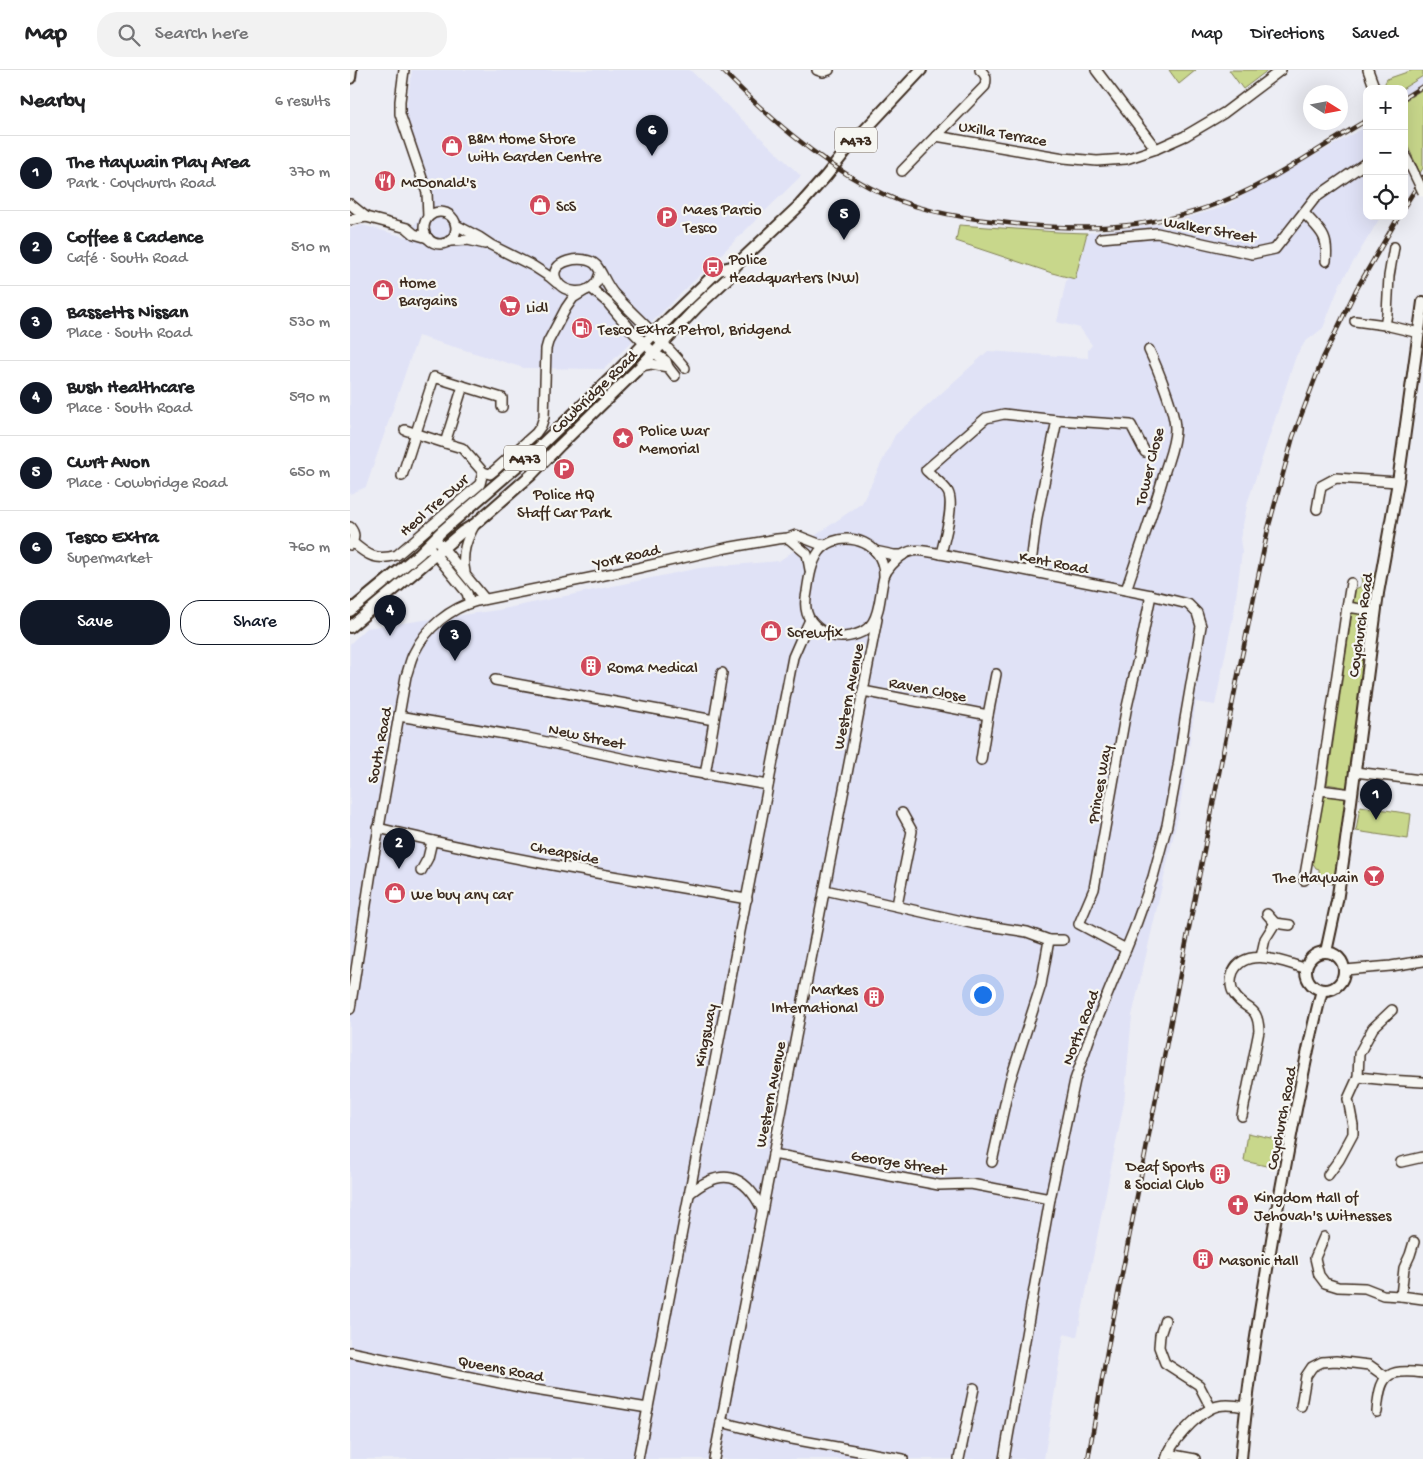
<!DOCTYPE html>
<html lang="en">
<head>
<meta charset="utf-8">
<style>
  body { margin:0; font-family:"Gochi Hand",sans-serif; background:#f2f2f2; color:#202124 }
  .controls { position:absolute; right:15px; top:15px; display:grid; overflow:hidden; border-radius:10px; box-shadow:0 5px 20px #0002 }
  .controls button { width:45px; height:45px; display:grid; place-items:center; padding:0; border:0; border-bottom:1px solid #e0e0e0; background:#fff; color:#202124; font:25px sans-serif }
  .compass { position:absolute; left:953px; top:15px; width:45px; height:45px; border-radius:50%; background:#fff; box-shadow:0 5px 20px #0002; rotate:101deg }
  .you { position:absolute; left:632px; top:924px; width:18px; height:18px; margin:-12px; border:4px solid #fff; border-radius:50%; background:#1a73e8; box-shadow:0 0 0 8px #1a73e833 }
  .badge { display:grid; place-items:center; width:32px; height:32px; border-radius:50%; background:#111827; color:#fff; font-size:16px; font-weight:700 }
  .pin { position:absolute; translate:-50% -41px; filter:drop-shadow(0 1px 2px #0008) }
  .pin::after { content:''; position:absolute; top:26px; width:18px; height:15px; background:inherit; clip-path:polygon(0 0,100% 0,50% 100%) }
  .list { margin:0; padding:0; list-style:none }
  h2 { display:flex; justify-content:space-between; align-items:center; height:65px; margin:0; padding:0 20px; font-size:21px }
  h2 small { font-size:16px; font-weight:400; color:#757577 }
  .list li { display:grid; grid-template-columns:32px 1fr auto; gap:15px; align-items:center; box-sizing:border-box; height:75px; padding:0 20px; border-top:1px solid #e0e0e0 }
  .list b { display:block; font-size:19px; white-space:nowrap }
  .list p { margin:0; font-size:16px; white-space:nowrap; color:#757577 }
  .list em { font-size:16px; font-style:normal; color:#757577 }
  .actions { display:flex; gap:10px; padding:15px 20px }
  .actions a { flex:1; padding:11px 0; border:1px solid #111827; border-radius:20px; text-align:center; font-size:18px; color:#111827 }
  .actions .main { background:#111827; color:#fff }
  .icon { flex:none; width:28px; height:28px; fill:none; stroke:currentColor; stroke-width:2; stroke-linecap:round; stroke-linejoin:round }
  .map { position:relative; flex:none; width:1073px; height:1389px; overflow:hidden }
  header { display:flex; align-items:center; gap:30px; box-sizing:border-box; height:70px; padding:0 25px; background:#fff; border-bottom:1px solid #e0e0e0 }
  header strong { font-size:24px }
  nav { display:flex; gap:28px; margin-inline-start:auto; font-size:18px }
  .search { width:350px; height:45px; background:#f2f2f2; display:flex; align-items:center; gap:12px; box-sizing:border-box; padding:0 18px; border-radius:20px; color:#757577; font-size:19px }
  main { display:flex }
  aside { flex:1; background:#fff }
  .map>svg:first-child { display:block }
</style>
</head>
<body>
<header>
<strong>Map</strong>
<div class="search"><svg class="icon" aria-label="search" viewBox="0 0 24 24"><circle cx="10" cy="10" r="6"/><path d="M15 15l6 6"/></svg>Search here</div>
<nav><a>Map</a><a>Directions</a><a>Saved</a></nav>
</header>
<main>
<aside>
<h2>Nearby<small>6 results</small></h2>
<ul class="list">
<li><span class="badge">1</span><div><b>The Haywain Play Area</b><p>Park · Coychurch Road</p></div><em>370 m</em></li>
<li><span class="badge">2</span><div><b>Coffee &amp; Cadence</b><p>Café · South Road</p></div><em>510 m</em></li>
<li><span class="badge">3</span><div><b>Bassetts Nissan</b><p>Place · South Road</p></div><em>530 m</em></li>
<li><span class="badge">4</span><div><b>Bush Healthcare</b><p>Place · South Road</p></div><em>590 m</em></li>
<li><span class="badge">5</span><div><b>Cwrt Avon</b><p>Place · Cowbridge Road</p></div><em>650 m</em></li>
<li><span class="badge">6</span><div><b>Tesco Extra</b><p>Supermarket</p></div><em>760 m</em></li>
</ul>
<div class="actions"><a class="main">Save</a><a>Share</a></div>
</aside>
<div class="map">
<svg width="1073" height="1389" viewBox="0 0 1073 1389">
  <rect width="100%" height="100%" fill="#ecedf4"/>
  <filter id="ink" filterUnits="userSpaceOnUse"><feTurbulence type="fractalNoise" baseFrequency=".02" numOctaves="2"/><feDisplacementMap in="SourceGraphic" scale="10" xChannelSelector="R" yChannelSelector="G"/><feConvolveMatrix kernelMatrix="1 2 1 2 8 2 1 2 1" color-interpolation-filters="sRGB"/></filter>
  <g filter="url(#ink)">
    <!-- built -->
    <g fill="#e0e2f6">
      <path d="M62 0H340L451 106 254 299 174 298 68 266 16 417 0 424V159L11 155 16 156 55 167 71 146 82 124 61 66 55 44Z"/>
      <path d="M1073 6V19L1054 31V19H1052Z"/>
      <path d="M1017 56V146H1031L990 214 973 258 955 272 946 286 898 431 890 469 892 482 884 542 865 635 846 632 829 742 782 946 774 1033 727 1267 714 1264 694 1389H0V574L16 558 148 540 349 498 429 491 512 433 545 365 638 281 738 288V280L742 275 730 258 707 252 717 207 726 209 737 163 818 153 871 138Z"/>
    </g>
    <!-- green -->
    <g fill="#c8d78b" stroke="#828054">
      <path d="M819 0H846L829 14Z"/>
      <path d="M879 0H918L893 19Z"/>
      <path d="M1063 0H1073V6L1052 19H1033L1035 13 1037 9Z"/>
      <path d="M1073 19V98L1070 103 1054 68V31Z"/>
      <path d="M609 155 708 162 737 163 725 209 702 203 606 171Z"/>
      <path d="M1026 503 1021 532 1015 531 1014 536 1004 534 1003 533 1005 519 1010 517 1012 513 1011 507Z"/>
      <path d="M1002 543 1021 545 999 718 977 714Z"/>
      <path d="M973 723 999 727 988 814 960 811C961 805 963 804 969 803V799L966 798 962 792Z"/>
      <path d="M1010 736 1061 744 1058 769 1006 761Z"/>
      <path d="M898 1063 930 1070 925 1098 894 1091Z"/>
    </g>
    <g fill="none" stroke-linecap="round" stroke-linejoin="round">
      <!-- minor casing -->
      <g stroke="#3b2a1e" stroke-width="12">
        <g id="minor">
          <path d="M54 0 50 31V44L77 123 78 147"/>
          <path d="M467 0 473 2 479 0"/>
          <path d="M746 0 806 79"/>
          <path d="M1018 0 1025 19"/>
          <path d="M586 66 714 88 747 91 776 89 806 79 835 66 874 43 931 0"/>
          <path d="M1054 84 1062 99"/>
          <path d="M552 101 635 16C637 8 636 5 630 0"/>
          <path d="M0 134 16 147 57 158 64 164 78 168"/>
          <circle cx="90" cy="158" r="16"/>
          <path d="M954 143C970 161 979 165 976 191"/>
          <path d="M0 150 16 147"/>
          <path d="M106 155 129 167 141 175 183 196 200 207 207 213"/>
          <path d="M751 168 807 163 902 184 925 179 965 128 1017 92"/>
          <path d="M101 171 118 170 135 174"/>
          <path d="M250 203C249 206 248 210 246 213 237 225 214 224 207 211 195 191 235 183 246 195 252 202 256 215 264 224 287 249 314 271 335 298"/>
          <path d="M241 218 258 233 281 260 304 283 316 291 318 297 325 306"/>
          <path d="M1005 251 1035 255 1069 263"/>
          <path d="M1035 255 1037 244 1039 206 1044 177"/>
          <path d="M291 296 301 294 318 297"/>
          <path d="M113 316 152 328V337"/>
          <path d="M707 350 781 355 795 382"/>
          <path d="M55 360 95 373"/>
          <path d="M52 406 84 307 113 316 95 373 112 378 133 402"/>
          <path d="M967 439 971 416 986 408 1048 412"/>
          <path d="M0 457C5 463 5 469 0 475"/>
          <path d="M85 468 135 529"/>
          <path d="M438 468 457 484 460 500"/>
          <path d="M2 472C18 486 26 491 47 485L130 414 133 402 140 404 145 400 186 363 191 356 194 347 196 279 198 272 216 238 223 228 236 220"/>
          <path d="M81 479 117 523 120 533"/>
          <path d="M525 481 544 485H553"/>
          <path d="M591 484C594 470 605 435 598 422 594 415 582 406 576 400L636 348 654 344 707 350 687 447 680 501"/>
          <path d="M115 502C111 484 116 470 125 454"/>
          <path d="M534 506C534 500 533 494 530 488 519 466 484 462 469 482 461 493 459 508 457 522 455 531 455 543 461 551 469 561 482 568 494 567 533 563 527 535 534 507 537 498 546 490 554 484 564 477 580 482 591 484L801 525 838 534 847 543 851 556 835 649 828 696 817 755 803 807 784 860 740 967 725 1010 700 1129 654 1389"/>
          <path d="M776 520C789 481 803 443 814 404 818 390 825 374 825 359 825 341 807 297 799 280"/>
          <path d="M997 537 1001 513"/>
          <path d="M145 610 364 650"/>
          <path d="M513 621 638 645"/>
          <path d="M49 646 178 668 308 696 418 715"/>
          <path d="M631 690 638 645 646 604"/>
          <path d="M1005 702 1071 710"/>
          <path d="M355 705 372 603"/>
          <path d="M970 720 1002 724"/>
          <path d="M28 758C150 788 274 808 397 829"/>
          <path d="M71 801 78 788 82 771"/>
          <path d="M954 810 970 720 997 537 1025 541"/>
          <path d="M475 820 625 854 677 862 699 870 691 915 660 1011 642 1092"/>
          <path d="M547 835 562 761 552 743"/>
          <path d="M917 844 925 853 940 855"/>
          <path d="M699 870H713"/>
          <path d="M776 879 729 854 744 819 776 641 788 589 801 525"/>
          <path d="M911 887 915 869 925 853"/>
          <path d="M995 900 1041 896 1073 891"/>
          <path d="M0 939 21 802 56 606C59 599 60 590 64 583 76 558 100 538 127 531L279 500 376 478 427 469 438 468 446 465 469 474 476 475"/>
          <path d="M1008 1007 1037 1010 1073 1012"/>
          <path d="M892 1046 909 961C908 933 895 942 884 924 880 917 880 910 883 902 896 875 934 893 955 898"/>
          <path d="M423 1084 589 1115 621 1114 700 1129"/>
          <path d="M1051 1092 1073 1087"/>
          <path d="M978 1105 989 1090 1003 1064V1055L998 1029 1008 1007 1009 984 1023 958 1042 940"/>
          <path d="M339 1124C371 1097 394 1103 412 1139"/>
          <path d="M974 1167 965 1188 969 1205 975 1213 988 1217 1015 1218 1033 1225 1051 1226 1073 1229"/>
          <path d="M1051 1226 1054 1198 1060 1185 1064 1172"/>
          <path d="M815 1250 810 1265 809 1277 815 1293 849 1315 861 1338"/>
          <path d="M0 1282 179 1319 298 1338"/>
          <path d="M951 1336 956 1306 962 1297 972 1292 986 1291 1019 1295 1036 1307"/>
          <path d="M1027 1342C1030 1306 1035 1298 1073 1303"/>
          <path d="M371 1352 431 1367 553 1389"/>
          <path d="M818 1384 845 1389"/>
          <path d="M288 1389 443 587 450 571 460 550"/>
          <path d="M364 1389 527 549"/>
          <path d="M609 1389 624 1318"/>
          <path d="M816 1389C821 1372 845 1347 860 1339 870 1333 885 1335 895 1337"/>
        </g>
      </g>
      <!-- major casing -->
      <g stroke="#3b2a1e" stroke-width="14">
        <g id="major">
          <path d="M0 8 1 0"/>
          <path d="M0 541 69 484 91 462 187 379 263 306 320 247 369 200 385 196"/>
          <path d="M0 557 112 462 125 454 181 405 210 375 291 296 347 237 378 208 385 196 450 135 476 106 499 77 571 0"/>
          <circle cx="975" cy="901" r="19"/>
          <path d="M976 882 987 831 995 778 1028 523 1048 412 1073 232"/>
          <path d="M891 1389C898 1306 913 1223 927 1140 941 1067 953 993 972 920"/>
        </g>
      </g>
      <!-- minor -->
      <use href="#minor" stroke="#f6f6f2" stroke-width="9"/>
      <!-- major -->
      <use href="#major" stroke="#f6f6f2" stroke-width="10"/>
      <!-- rail casing -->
      <g stroke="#3b2a1e" stroke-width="4.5">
        <g id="rail">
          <path d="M372 0C416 45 464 88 519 117 559 139 605 147 650 152 720 161 790 161 858 137 916 117 965 80 1017 50"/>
          <path d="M1054 28 1073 16"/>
          <path d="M1054 137 1073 107"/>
          <path d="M738 1389 758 1276 888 605 918 459 943 367 973 288 1006 220 1049 146"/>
        </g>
      </g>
      <!-- rail -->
      <use href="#rail" stroke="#f6f6f2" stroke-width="2.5" stroke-dasharray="8" stroke-linecap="butt"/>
      <!-- minor-bridge casing -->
      <g stroke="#3b2a1e" stroke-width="12" stroke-linecap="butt">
        <path id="minor-bridge" d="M1062 99 1073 122"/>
      </g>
      <!-- minor-bridge -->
      <use href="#minor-bridge" stroke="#f6f6f2" stroke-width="9"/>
    </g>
  </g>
  <!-- icons -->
  <defs>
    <g id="shop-disc" transform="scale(1.125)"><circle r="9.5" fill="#d1495b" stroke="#f6f6f2"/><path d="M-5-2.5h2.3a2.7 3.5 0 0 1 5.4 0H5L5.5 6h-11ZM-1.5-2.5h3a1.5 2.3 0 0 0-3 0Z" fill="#fff"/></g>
    <g id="restaurant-disc" transform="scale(1.125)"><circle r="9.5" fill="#d1495b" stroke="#f6f6f2"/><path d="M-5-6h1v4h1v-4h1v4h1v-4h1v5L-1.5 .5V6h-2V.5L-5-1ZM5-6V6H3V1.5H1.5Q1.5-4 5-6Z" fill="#fff"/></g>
    <g id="parking-disc" transform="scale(1.125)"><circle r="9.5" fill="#d1495b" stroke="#f6f6f2"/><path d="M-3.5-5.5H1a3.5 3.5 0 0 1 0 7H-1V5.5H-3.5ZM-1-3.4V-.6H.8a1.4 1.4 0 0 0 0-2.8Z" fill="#fff"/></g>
    <g id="bus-disc" transform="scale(1.125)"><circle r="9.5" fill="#d1495b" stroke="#f6f6f2"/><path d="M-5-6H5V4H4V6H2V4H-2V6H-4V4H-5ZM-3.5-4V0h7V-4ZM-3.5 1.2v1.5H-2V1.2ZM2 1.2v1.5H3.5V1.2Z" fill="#fff"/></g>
    <g id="supermarket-disc" transform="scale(1.125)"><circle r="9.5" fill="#d1495b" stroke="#f6f6f2"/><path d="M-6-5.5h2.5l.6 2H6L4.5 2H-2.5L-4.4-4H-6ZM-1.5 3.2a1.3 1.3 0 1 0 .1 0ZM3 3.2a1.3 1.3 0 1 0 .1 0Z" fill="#fff"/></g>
    <g id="fuel-disc" transform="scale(1.125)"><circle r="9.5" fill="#d1495b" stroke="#f6f6f2"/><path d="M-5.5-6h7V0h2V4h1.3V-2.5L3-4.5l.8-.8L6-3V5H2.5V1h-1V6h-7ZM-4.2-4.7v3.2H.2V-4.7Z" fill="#fff"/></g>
    <g id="sight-disc" transform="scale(1.125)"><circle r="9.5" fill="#d1495b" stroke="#f6f6f2"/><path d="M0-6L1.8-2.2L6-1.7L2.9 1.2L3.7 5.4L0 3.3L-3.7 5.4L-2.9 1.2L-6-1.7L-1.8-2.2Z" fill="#fff"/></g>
    <g id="building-disc" transform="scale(1.125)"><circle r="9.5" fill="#d1495b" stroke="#f6f6f2"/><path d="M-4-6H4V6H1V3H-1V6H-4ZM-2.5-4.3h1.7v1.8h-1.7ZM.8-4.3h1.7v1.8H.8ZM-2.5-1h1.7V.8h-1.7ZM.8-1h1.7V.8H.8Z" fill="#fff"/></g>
    <g id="bar-disc" transform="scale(1.125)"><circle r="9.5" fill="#d1495b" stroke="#f6f6f2"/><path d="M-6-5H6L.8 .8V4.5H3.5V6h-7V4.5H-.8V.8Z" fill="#fff"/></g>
    <g id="church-disc" transform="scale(1.125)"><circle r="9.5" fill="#d1495b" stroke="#f6f6f2"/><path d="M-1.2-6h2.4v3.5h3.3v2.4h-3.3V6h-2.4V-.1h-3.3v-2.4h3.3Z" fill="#fff"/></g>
  </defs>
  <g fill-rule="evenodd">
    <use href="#shop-disc" x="102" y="76"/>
    <use href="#restaurant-disc" x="35" y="111"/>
    <use href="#shop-disc" x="190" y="135"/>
    <use href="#parking-disc" x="317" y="147"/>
    <use href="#bus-disc" x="363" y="197"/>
    <use href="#shop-disc" x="33" y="220"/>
    <use href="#supermarket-disc" x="160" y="236"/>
    <use href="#fuel-disc" x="232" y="258"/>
    <use href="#sight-disc" x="273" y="368"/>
    <use href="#parking-disc" x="214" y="399"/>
    <use href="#shop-disc" x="421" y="561"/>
    <use href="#building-disc" x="241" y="596"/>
    <use href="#bar-disc" x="1024" y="806"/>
    <use href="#shop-disc" x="45" y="823"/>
    <use href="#building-disc" x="524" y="927"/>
    <use href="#building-disc" x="870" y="1104"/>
    <use href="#church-disc" x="888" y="1135"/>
    <use href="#building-disc" x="853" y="1189"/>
  </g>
  <g text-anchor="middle" stroke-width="4.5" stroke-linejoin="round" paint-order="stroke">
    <!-- shield labels -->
    <g fill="#f6f6f2" stroke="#73675e" stroke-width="1">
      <rect x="485" y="57.5" width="42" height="25" rx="4"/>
      <rect x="154" y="375.5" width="42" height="25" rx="4"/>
    </g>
    <g font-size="15" font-weight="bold" fill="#3b2a1e">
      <text x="506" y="75">A473</text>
      <text x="175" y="393">A473</text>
    </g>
    <!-- street labels -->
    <g font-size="16" fill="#3b2a1e" stroke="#f6f6f2">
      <text transform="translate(653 62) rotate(10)" y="6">Uxilla Terrace</text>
      <text transform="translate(860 158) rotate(10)" y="6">Walker Street</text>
      <text transform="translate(243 321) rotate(-44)" y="6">Cowbridge Road</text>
      <text transform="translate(798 396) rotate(-76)" y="6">Tower Close</text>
      <text transform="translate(83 434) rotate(-41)" y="6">Heol Tre Dwr</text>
      <text transform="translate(276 485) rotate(-13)" y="6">York Road</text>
      <text transform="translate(704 491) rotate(11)" y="6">Kent Road</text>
      <text transform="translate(1009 555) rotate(-82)" y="6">Coychurch Road</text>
      <text transform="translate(578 618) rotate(11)" y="6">Raven Close</text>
      <text transform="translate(497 626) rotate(-79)" y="6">Western Avenue</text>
      <text transform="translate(237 665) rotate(12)" y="6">New Street</text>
      <text transform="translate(28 675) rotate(-79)" y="6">South Road</text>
      <text transform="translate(748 714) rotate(-80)" y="6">Princes Way</text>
      <text transform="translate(215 781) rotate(11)" y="6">Cheapside</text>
      <text transform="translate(729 957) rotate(-69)" y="6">North Road</text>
      <text transform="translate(354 965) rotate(-79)" y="6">Kingsway</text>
      <text transform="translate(419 1024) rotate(-79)" y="6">Western Avenue</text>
      <text transform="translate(930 1048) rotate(-79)" y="6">Coychurch Road</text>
      <text transform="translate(549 1091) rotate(9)" y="6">George Street</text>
      <text transform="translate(151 1297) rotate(11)" y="6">Queens Road</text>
    </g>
    <!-- poi labels -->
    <g font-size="16" fill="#3b2a1e" stroke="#f6f6f2" text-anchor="start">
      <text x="118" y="73">B&amp;M Home Store<tspan x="118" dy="18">with Garden Centre</tspan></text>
      <text x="51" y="117">McDonald's</text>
      <text x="206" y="141">ScS</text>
      <text x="333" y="144">Maes Parcio<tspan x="333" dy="18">Tesco</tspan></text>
      <text x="379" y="194">Police<tspan x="379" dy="18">Headquarters (NW)</tspan></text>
      <text x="49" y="217">Home<tspan x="49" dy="18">Bargains</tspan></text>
      <text x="176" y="242">Lidl</text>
      <text x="248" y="264">Tesco Extra Petrol, Bridgend</text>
      <text x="289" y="365">Police War<tspan x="289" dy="18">Memorial</tspan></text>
      <text x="214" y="429" text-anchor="middle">Police HQ<tspan x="214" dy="18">Staff Car Park</tspan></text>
      <text x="437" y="567">Screwfix</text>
      <text x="257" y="602">Roma Medical</text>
      <text x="1008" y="812" text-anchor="end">The Haywain</text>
      <text x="61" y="829">We buy any car</text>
      <text x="508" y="924" text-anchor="end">Markes<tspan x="508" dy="18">International</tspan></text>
      <text x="854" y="1101" text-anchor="end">Deaf Sports<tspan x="854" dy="18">&amp; Social Club</tspan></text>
      <text x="904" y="1132">Kingdom Hall of<tspan x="904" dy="18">Jehovah's Witnesses</tspan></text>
      <text x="869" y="1195">Masonic Hall</text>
    </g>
  </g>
</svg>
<div class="controls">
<button>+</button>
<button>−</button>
<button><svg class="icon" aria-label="locate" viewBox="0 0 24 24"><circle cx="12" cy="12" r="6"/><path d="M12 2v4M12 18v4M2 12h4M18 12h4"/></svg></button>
</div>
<svg class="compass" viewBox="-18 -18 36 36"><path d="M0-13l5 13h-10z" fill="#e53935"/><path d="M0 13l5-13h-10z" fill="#757577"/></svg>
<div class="you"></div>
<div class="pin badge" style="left:1026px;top:750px">1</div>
<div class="pin badge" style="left:49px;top:799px">2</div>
<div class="pin badge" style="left:105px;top:591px">3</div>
<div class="pin badge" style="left:40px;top:566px">4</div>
<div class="pin badge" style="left:494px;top:170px">5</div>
<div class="pin badge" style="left:302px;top:86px">6</div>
</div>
</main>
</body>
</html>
